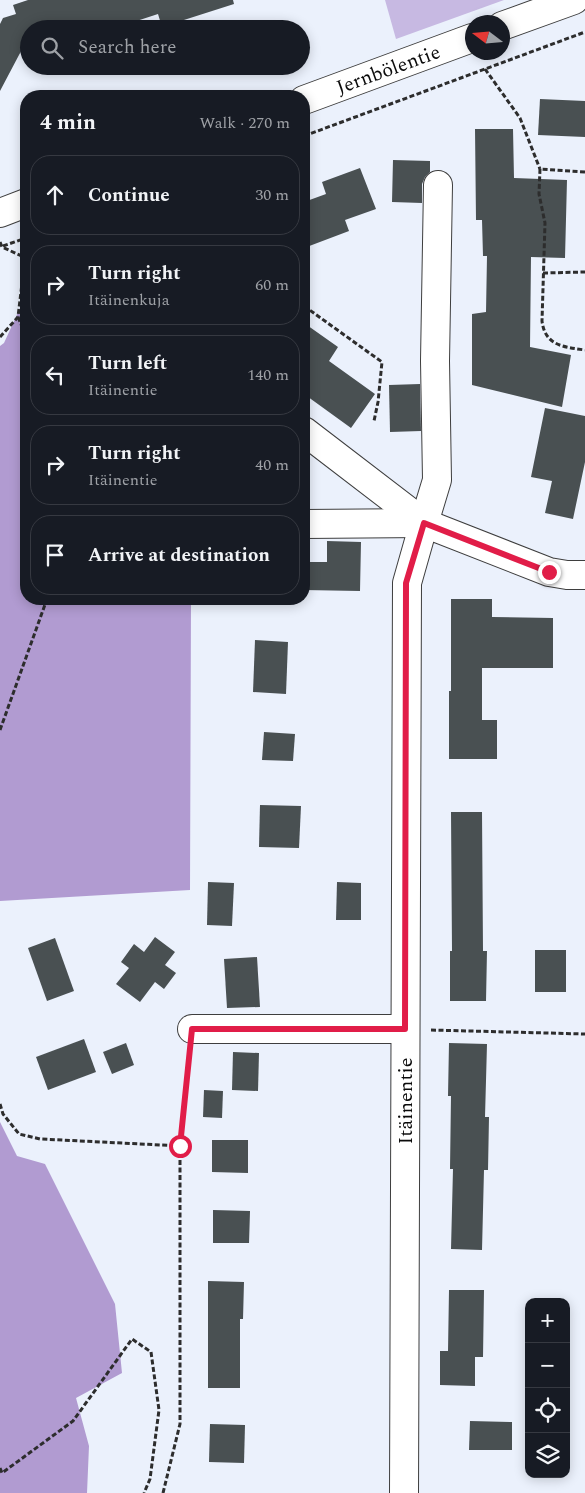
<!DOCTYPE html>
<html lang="en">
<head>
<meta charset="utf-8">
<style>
  body { margin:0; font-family:Spectral,serif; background:#20242c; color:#f1f3f6 }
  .controls { position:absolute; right:15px; bottom:15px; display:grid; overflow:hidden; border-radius:10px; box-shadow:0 2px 12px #0003 }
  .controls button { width:45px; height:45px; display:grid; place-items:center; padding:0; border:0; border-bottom:1px solid #363941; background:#171b24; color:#f1f3f6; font:25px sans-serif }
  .compass { position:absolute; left:465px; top:15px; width:45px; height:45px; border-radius:50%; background:#171b24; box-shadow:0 2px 12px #0003; rotate:286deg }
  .stop { position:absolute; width:15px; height:15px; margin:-11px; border:4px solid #e11d48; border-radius:50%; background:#fff }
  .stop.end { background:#e11d48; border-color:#fff; box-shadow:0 1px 5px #0008 }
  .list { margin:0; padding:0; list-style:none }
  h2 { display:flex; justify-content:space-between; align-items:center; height:65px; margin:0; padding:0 20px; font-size:21px }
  h2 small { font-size:16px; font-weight:400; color:#9ea1a6 }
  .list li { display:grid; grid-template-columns:32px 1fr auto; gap:15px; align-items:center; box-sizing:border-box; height:80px; margin:0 10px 10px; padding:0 10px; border:1px solid #363941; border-radius:20px }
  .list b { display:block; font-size:19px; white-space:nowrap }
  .list p { margin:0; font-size:16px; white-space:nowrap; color:#9ea1a6 }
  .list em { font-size:16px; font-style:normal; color:#9ea1a6 }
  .icon { flex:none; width:28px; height:28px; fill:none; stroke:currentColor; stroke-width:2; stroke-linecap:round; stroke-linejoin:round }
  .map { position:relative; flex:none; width:585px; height:1493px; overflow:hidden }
  .search { position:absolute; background:#171b24; box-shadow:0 2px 12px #0003; left:20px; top:20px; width:290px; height:55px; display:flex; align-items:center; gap:12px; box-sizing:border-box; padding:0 18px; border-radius:28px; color:#9ea1a6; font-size:19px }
  .panel { position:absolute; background:#171b24; box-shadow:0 2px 12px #0003; left:20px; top:90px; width:290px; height:515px; border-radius:20px }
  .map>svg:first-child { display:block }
</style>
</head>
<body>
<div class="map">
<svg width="585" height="1493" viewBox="0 0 585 1493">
  <rect width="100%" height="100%" fill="#ebf1fc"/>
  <!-- green -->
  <path fill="#c7b9e2" d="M385 0H504L396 39Z"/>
  <!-- forest -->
  <g fill="#b19bd1">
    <path d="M26 295V599H191L190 890 0 901V346L4 343Z"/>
    <path d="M0 1122 17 1156 45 1164 115 1304 122 1373 76 1398 89 1446 87 1493H0Z"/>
  </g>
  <!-- building -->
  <g fill="#495052">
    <path d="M28 0H233L234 4 162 27 158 14 112 29H29V36L0 91V24L3 18 16 14 13 5Z"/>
    <path d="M540 99 585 101V137L538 135Z"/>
    <path d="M475 129H513L514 178 567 180 565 258 531 257 530 347 571 355 562 407 472 385V314L486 312 487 256H483L482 220H476Z"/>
    <path d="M393 160 430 161V172L425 177 422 184V203L392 202Z"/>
    <path d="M360 168 376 209 345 220 349 231 304 248V202L326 194 322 182Z"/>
    <path d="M304 323 338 347 329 361 375 394 351 428 304 394Z"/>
    <path d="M420 384 421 431 390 432 389 385Z"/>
    <path d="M545 408 585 416V462L573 519 545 513 552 481 531 477Z"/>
    <path d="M327 541 361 542 360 591 304 590V562H327Z"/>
    <path d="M451 599H492V617L553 618V668H482V720H497V759H449V691H451Z"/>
    <path d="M255 640 288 642 286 694 253 692Z"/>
    <path d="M264 732 295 734 293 761 262 760Z"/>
    <path d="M260 805 301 806 299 848 259 847Z"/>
    <path d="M451 812H482L483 951H487L486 1001H450V951H452Z"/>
    <path d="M208 882 234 883 232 926 207 925Z"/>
    <path d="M337 882 361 883V920H336Z"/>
    <path d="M155 937 175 952 165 965 176 973 164 989 155 982 140 1002 116 984 129 968 121 962 134 944 144 952Z"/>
    <path d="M55 938 74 991 47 1001 28 948Z"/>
    <rect x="535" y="950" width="31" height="42"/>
    <path d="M257 957 260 1007 227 1008 224 959Z"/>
    <path d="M84 1039 96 1072 48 1090 36 1057Z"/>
    <path d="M126 1043 134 1065 112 1074 103 1052Z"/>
    <path d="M449 1043 487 1044 485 1117H489L488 1170H484L482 1250 451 1249 453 1169H450L451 1096H448Z"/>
    <path d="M233 1052 259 1053 258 1091 232 1090Z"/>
    <path d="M204 1090 223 1091 222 1118 203 1117Z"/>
    <path d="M212 1140H248V1173L212 1172Z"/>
    <path d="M213 1210 250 1211 249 1243H213Z"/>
    <path d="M208 1281 244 1282 243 1319H240V1388H208Z"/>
    <path d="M449 1290H484L483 1357H475V1386L440 1385V1351H448Z"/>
    <path d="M470 1421 512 1422V1450H469Z"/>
    <path d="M210 1424 245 1425 244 1463 209 1462Z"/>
  </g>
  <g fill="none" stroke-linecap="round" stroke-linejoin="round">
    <!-- minor casing -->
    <g stroke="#3e3e3e" stroke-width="30">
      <g id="minor">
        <path d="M502 26 574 0"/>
        <path d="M304 100 472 38"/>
        <path d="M0 213 26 203"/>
        <path d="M304 431 424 523"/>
        <path d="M424 523 437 480 435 361 438 185"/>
        <path d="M304 524 424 523"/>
        <path d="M192 1029H405"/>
        <path d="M404 1493 407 583 424 523 549 572 567 575H585"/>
      </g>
    </g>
    <!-- path -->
    <g stroke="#2d2d2d" stroke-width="3" stroke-dasharray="5 2.5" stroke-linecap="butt">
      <path d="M485 69 520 118 540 169"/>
      <path d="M304 136 585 32"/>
      <path d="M585 172 540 169 539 194 545 223 542 321C545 346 564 347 585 350"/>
      <path d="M0 242 2 247 26 258"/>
      <path d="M3 246 26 238"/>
      <path d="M543 273 585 272"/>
      <path d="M304 306 382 362 378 402 374 421"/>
      <path d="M18 317 26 336"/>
      <path d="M0 337 18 317 25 258"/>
      <path d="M0 730 47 599"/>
      <path d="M431 1030 585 1034"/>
      <path d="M0 1104 3 1114 19 1134 40 1139 180 1146"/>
      <path d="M0 1468 2 1473 73 1421 132 1339 151 1352 159 1410 150 1479 144 1493"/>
      <path d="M163 1493 180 1424V1146L189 1055"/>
    </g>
    <!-- minor -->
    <use href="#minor" stroke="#fff" stroke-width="28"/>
  </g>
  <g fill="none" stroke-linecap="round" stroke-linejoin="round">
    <!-- route -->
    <path stroke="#e11d48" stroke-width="6" d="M180 1146 192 1029H405L406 583 424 523 549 572"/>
  </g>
  <g text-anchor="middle" stroke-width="5" stroke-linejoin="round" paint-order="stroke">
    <!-- street labels -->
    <g font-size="20" fill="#0b0b0b" stroke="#fff">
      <text transform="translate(388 69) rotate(-20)" y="7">Jernbölentie</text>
      <text transform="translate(405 1101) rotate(-90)" y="7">Itäinentie</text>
    </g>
  </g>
</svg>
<div class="controls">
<button>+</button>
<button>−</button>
<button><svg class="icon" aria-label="locate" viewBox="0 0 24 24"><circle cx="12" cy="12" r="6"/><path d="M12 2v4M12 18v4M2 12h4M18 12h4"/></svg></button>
<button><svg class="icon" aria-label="layers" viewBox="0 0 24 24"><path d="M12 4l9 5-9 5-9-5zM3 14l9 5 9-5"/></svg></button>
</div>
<svg class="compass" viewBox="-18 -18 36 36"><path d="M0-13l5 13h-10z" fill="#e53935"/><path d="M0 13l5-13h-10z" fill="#9ea1a6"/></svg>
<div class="stop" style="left:180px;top:1146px"></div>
<div class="stop end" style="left:549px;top:572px"></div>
<div class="search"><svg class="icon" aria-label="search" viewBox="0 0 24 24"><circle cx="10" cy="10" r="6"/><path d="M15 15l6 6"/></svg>Search here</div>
<section class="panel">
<h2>4 min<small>Walk · 270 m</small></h2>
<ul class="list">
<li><svg class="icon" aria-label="ahead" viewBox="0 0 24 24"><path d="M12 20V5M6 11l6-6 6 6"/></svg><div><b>Continue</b></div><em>30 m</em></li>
<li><svg class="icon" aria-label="right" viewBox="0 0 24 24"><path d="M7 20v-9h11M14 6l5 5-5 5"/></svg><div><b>Turn right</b><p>Itäinenkuja</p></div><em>60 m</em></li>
<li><svg class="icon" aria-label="left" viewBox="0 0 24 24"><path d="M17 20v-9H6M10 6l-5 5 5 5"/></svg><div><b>Turn left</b><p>Itäinentie</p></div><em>140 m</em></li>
<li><svg class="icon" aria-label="right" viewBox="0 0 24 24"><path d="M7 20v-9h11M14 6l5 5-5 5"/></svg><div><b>Turn right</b><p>Itäinentie</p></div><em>40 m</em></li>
<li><svg class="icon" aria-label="arrive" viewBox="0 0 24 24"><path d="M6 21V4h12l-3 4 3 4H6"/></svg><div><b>Arrive at destination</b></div></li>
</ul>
</section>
</div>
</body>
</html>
